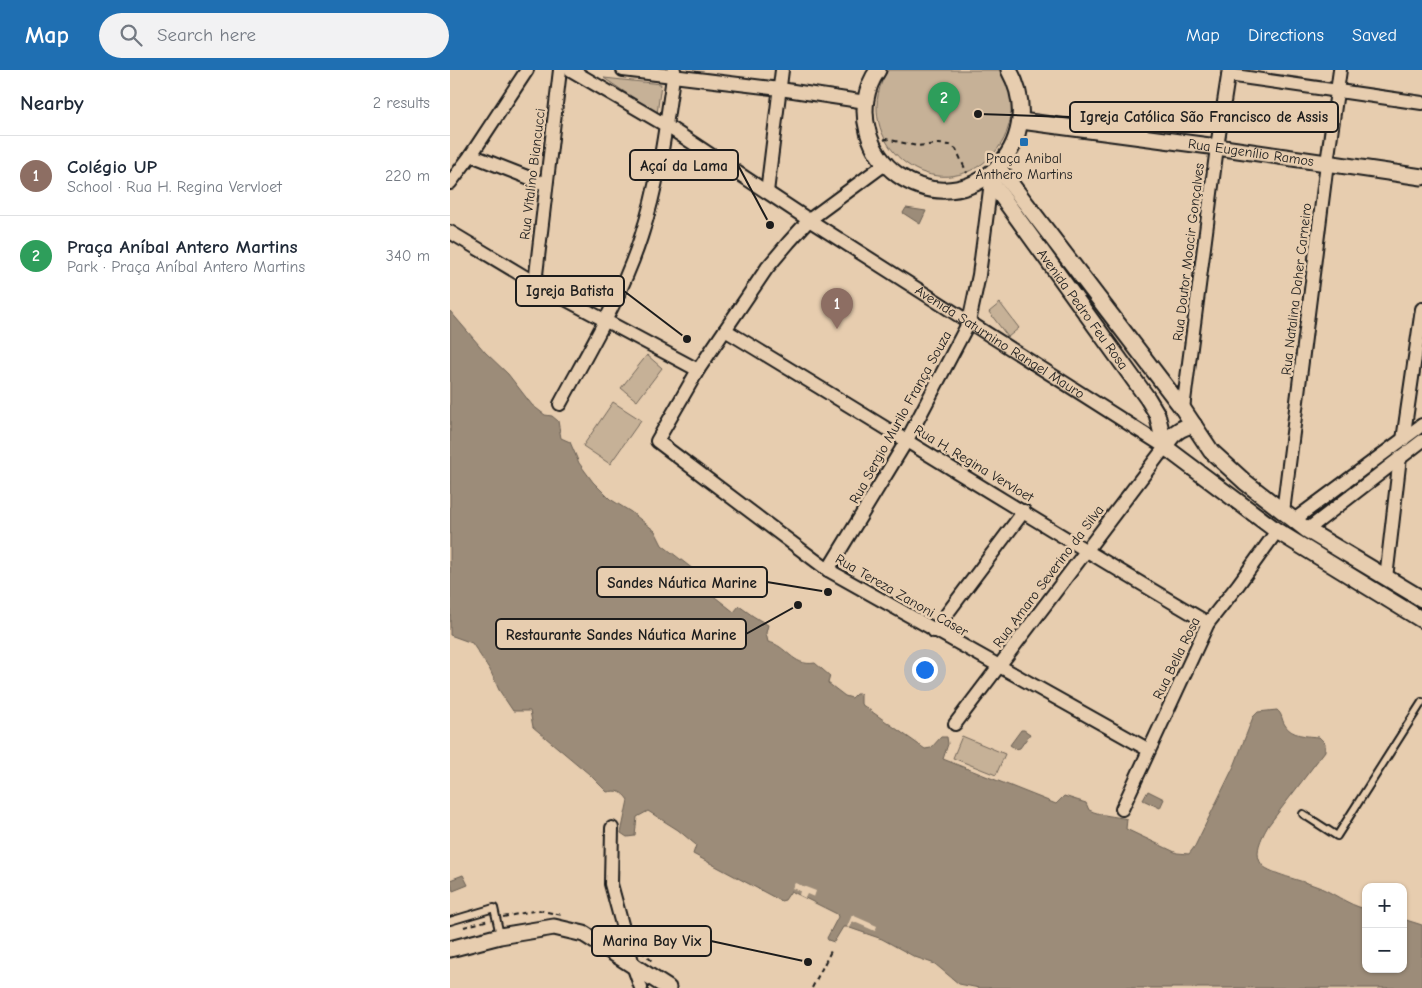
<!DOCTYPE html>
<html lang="en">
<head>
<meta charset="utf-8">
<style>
  body { margin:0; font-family:"Comic Neue",sans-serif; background:#f2f2f3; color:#1f2937 }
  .controls { position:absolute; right:15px; bottom:15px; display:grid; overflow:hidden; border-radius:10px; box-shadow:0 1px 4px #0004 }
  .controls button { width:45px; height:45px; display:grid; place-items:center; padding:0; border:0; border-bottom:1px solid #e0e1e3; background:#fff; color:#1f2937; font:25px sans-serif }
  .you { position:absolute; left:474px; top:599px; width:18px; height:18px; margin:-12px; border:4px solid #fff; border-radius:50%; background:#1a73e8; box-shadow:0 0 0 8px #1a73e833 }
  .badge { display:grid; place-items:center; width:32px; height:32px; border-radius:50%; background:#1f6fb2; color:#fff; font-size:16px; font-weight:700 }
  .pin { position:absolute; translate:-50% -41px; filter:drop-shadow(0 1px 2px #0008) }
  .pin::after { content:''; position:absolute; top:26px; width:18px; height:15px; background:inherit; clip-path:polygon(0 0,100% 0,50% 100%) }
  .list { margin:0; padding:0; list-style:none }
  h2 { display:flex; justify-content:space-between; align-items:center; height:65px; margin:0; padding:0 20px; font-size:21px }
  h2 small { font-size:16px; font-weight:400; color:#747a83 }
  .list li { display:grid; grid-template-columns:32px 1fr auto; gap:15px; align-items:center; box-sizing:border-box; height:80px; padding:0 20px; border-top:1px solid #e0e1e3 }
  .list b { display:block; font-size:19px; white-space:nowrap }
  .list p { margin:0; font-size:16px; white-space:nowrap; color:#747a83 }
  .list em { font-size:16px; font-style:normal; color:#747a83 }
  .icon { flex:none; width:28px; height:28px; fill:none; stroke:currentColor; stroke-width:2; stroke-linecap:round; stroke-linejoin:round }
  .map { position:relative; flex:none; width:972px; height:918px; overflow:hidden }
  header { display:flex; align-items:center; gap:30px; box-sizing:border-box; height:70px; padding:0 25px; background:#1f6fb2; color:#fff }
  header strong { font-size:24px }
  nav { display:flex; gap:28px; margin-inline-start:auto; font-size:18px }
  .search { width:350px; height:45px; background:#f2f2f3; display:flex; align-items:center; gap:12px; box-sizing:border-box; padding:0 18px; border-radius:28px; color:#747a83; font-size:19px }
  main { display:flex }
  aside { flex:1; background:#fff }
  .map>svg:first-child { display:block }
</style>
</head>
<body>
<header>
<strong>Map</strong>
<div class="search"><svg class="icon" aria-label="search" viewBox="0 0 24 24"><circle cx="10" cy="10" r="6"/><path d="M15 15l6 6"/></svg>Search here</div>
<nav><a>Map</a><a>Directions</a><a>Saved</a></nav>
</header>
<main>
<aside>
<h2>Nearby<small>2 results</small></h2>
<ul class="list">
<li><span class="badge" style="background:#8d6e63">1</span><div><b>Colégio UP</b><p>School · Rua H. Regina Vervloet</p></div><em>220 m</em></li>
<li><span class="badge" style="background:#2e9e5b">2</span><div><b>Praça Aníbal Antero Martins</b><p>Park · Praça Aníbal Antero Martins</p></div><em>340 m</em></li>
</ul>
</aside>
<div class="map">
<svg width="972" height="918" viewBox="0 0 972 918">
  <rect width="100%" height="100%" fill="#e7cdaf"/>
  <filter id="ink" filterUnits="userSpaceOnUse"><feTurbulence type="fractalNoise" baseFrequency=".02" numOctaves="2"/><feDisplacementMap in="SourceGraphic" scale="10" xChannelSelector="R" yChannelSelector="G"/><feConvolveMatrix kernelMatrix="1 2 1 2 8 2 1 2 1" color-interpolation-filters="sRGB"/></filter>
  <g filter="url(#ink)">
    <!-- green -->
    <g fill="#c6b197" stroke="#71665a">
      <path d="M438 0H550C561 17 565 38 558 58 554 73 544 85 532 94 471 136 399 62 438 0Z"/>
      <path d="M154 8 211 14 207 44Z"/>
      <path d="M550 233 569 258 558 267 539 242Z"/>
      <path d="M197 285 212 298 187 331 171 318Z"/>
      <path d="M163 332 191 350 160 394 133 376Z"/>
      <path d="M512 666 555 684 546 705 503 688Z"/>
    </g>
    <!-- water -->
    <g fill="#9c8c79" stroke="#695f54">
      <path d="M456 138 476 141 470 154 453 143Z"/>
      <path d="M0 241 35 282 58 304 82 335 95 345 102 346 108 351 111 368 120 372 129 393 143 412 160 429 181 442 205 461 212 475 257 510 251 516 284 542 289 536 303 546 318 555 316 563 318 572C337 575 342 597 365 593L380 606 378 613 395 626 402 628 406 624H411V634L475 679 481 678 491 667H497L498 674 493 689 606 734 614 726 636 733 639 740C652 746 664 746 677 749L676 759 727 783 739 784 745 776 785 694 803 647 808 642 827 640C833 645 831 649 835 655 841 666 857 666 869 667L875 673V681L818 756C812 767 802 784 813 796 820 803 852 811 863 815 882 821 897 835 916 839V899H953V849L972 855V918H529L509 914 485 894 465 887 432 869 397 857H393L384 872 378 870 377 868 388 847 387 844 341 821 335 830 331 831 243 784 246 775 228 760 198 741 187 747 185 766 177 767 171 763 178 730C172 721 167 720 157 722L139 704 83 657 80 641H63L49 620 40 600 22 573 0 565Z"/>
      <path d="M571 660H574L580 664 570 678 566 679 560 675Z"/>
      <path d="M698 721 714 729 710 738 693 730Z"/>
      <path d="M13 805 18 815 3 821 0 810Z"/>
    </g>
    <!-- pier -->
    <g fill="#e7cdaf">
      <path d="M345 813 366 821 364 827 357 824 355 828 349 825 350 821 342 818Z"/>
      <path d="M402 845 427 856 425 861 402 851 399 858 397 857Z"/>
    </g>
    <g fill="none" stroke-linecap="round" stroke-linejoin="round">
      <!-- service casing -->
      <g stroke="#1c1c1c" stroke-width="10">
        <g id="service">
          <path d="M853 744 887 766 972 632"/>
          <path d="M0 851 44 838 50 865"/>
        </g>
      </g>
      <!-- minor casing -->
      <g stroke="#1c1c1c" stroke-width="16">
        <g id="minor">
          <path id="s1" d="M121 0 217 56 359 150 715 377 505 654"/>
          <path d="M173 0 330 19 416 32"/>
          <path d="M778 5 972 33"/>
          <path d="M21 85 95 114"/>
          <path d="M435 94 359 150 339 172 317 198 275 260 248 300 207 371 378 500 699 680"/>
          <path d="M0 113 21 85 77 0"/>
          <path d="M317 122 332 0"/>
          <path d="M0 162 85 213 248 300"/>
          <path d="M85 213 110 0"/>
          <path d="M275 260C436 357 595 458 758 553"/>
          <path d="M110 334C139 280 172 226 191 167 209 113 216 56 224 0"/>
          <path d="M733 339 767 77 779 0"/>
          <path d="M953 370 972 239"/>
          <path d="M833 442 877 93 890 0"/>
          <path d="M844 450 972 355"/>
          <path d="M857 460 972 371"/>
          <path d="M378 500 457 370 519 252 529 205 541 112"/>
          <path d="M936 508 950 387"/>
          <path d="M484 561 574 441"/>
          <path d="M672 739 758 553 788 515 827 461"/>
          <path d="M162 758 161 814 183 895 191 918"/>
        </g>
      </g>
      <!-- tertiary casing -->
      <g stroke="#1c1c1c" stroke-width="19">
        <g id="tertiary">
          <path d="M428 0C415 18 412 41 418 62 423 80 434 95 448 105 518 154 601 75 559 0"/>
          <path id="s2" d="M571 51 767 77 972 107"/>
          <path d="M548 97 733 339 761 381 795 412 857 460 972 529"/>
          <path id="s3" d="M537 106 698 329 707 344 715 377"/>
          <path d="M715 377 827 461 972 550"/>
          <path d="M715 377C721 364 730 357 744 355"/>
          <path d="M0 879 50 866 104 857 134 864 218 918"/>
        </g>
      </g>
      <!-- path -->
      <g stroke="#1c1c1c" stroke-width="2" stroke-dasharray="5 4" stroke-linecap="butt">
        <path d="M434 70 436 69 467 76 488 74 500 75 506 79 517 103"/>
        <path d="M53 847 88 840 112 845"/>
        <path d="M14 857 39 850"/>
        <path d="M191 881 202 891"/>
        <path d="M362 918 381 881"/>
      </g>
      <!-- service -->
      <use href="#service" stroke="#e7cdaf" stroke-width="6"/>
      <!-- minor -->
      <use href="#minor" stroke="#e7cdaf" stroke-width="12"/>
      <!-- tertiary -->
      <use href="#tertiary" stroke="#e7cdaf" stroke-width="15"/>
    </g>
  </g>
  <!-- markers -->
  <rect fill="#1f6fb2" stroke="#e7cdaf" stroke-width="2" x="569" y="67" width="10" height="10" rx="2.5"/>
  <g text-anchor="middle" stroke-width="5" stroke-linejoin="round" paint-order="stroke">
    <!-- street labels -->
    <g font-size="14" fill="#1c1c1c" stroke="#e7cdaf">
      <text dy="5" stroke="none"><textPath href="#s2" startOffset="232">Rua Eugenílio Ramos</textPath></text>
      <text transform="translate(82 104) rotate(-83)" y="5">Rua Vitalino Biancucci</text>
      <text transform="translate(738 182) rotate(-83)" y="5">Rua Doutor Moacir Gonçalves</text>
      <text transform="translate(846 219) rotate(-83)" y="5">Rua Natalina Daher Carneiro</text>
      <text dy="5" stroke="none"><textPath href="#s3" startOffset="164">Avenida Pedro Feu Rosa</textPath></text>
      <text dy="5" stroke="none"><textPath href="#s1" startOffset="508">Avenida Saturnino Rangel Mauro</textPath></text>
      <text transform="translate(450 347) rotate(-61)" y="5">Rua Sergio Murilo França Souza</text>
      <text transform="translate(524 393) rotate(31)" y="5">Rua H. Regina Vervloet</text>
      <text transform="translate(598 506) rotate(-53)" y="5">Rua Amaro Severino da Silva</text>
      <text transform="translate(452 525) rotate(30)" y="5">Rua Tereza Zanoni Caser</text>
      <text transform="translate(726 588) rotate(-64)" y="5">Rua Bella Rosa</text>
    </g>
    <!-- poi labels -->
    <g font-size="14" fill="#1c1c1c" stroke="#e7cdaf">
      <text x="574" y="93">Praça Anibal<tspan x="574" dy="16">Anthero Martins</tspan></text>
    </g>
  </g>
  <!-- callouts -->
  <path fill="none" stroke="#1c1c1c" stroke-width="2" d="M528 44L620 47M320 155L288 95M237 269L174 221M378 522L317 512M348 535L296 564M358 892L261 871"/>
  <g fill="#1c1c1c" stroke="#e7cdaf" stroke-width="2">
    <circle cx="528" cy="44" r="5"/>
    <circle cx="320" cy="155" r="5"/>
    <circle cx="237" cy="269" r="5"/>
    <circle cx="378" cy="522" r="5"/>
    <circle cx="348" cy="535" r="5"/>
    <circle cx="358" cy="892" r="5"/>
  </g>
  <g fill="#e7cdaf" stroke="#1c1c1c" stroke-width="2">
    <rect x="620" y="32" width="268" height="30" rx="5"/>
    <rect x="180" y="80" width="108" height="30" rx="5"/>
    <rect x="66" y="206" width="108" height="30" rx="5"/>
    <rect x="147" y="497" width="170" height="30" rx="5"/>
    <rect x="46" y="549" width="250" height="30" rx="5"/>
    <rect x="142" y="856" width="119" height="30" rx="5"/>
  </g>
  <g font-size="15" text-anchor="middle" font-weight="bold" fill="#1c1c1c">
    <text x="754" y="52">Igreja Católica São Francisco de Assis</text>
    <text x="234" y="101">Açaí da Lama</text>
    <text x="120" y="226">Igreja Batista</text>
    <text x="232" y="518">Sandes Náutica Marine</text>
    <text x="171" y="570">Restaurante Sandes Náutica Marine</text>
    <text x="202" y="876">Marina Bay Vix</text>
  </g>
</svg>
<div class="controls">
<button>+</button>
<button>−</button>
</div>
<div class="you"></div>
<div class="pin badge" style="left:387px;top:259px;background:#8d6e63">1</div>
<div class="pin badge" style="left:494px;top:53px;background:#2e9e5b">2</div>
</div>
</main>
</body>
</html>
